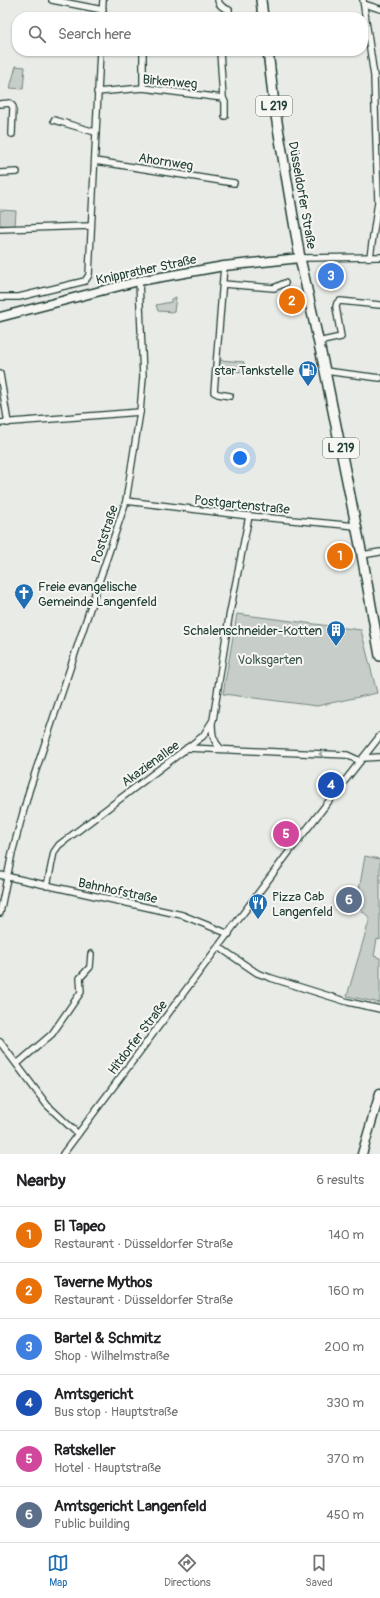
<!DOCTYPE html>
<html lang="en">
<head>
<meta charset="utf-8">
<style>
  body { margin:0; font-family:Pangolin,sans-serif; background:#f6f6f6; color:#202124 }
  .you { position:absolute; left:240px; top:458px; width:14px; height:14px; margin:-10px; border:3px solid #fff; border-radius:50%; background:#1a73e8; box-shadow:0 0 0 6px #1a73e833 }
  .badge { display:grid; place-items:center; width:26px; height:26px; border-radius:50%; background:#1f6fb2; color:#fff; font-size:13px; font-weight:700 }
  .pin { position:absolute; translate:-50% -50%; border:2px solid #fff; box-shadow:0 1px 4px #0006 }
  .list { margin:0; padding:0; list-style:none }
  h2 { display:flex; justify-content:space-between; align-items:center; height:52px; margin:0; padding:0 16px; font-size:17px }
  h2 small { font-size:13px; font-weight:400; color:#757577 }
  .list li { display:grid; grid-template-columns:26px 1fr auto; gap:12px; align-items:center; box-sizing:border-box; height:56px; padding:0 16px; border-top:1px solid #e0e0e0 }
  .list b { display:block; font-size:15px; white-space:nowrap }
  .list p { margin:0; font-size:13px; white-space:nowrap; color:#757577 }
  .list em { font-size:13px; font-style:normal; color:#757577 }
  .icon { flex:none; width:22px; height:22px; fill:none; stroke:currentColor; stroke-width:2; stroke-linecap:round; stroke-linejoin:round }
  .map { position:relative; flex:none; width:380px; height:1154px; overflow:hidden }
  .search { position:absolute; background:#fff; box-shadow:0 1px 3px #0004; left:12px; right:12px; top:12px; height:44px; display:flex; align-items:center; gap:10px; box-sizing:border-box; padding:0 14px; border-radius:16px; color:#757577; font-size:15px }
  .sheet { height:388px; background:#fff }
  nav { display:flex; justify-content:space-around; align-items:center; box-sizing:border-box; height:56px; border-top:1px solid #e0e0e0; background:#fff; font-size:11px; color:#757577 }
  nav a { display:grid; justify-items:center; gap:2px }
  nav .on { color:#1f6fb2 }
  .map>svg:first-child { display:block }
</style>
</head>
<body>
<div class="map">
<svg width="380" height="1154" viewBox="0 0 380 1154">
  <rect width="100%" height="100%" fill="#e9ebe7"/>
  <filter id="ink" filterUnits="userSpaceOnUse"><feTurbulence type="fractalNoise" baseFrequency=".025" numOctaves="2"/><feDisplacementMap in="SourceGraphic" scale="8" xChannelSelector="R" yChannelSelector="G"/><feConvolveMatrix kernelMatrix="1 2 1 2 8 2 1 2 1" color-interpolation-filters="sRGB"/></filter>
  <g filter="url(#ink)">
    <!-- green -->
    <g fill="#c7cec9" stroke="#73867e">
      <path d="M16 66 25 67 23 89 10 88Z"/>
      <path d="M0 210 16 211 15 226 0 225Z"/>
      <path d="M176 297 174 312 158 311 156 305 171 302V299Z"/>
      <path d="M220 360 244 362 243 372 219 370Z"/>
      <path d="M237 614 361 630 377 693 317 706 223 694Z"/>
      <path d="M365 856 380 859V940L377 939 374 956 380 958V1003L347 996 370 918 362 911 357 902Z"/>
    </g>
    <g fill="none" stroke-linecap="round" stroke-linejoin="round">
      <!-- street casing -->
      <g stroke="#1f3d34" stroke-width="8">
        <g id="street">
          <path d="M52 0 103 10"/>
          <path d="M218 0C219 6 224 8 229 10"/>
          <path d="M363 0 374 76 378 202 370 257"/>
          <path d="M364 4 380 9"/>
          <path d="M102 17 103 0"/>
          <path d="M220 51 223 98"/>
          <path d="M143 88V51"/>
          <path d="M97 92 143 88 223 98 225 102V116"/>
          <path d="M0 104 10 103 13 107 12 134"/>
          <path d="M54 120 95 132"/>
          <path d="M95 161 234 183"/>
          <path d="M0 173 17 172"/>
          <path d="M0 229 91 226"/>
          <path d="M300 258 380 257"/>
          <path d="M224 266 214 392 218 394 230 396"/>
          <path d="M223 284 274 288 285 283"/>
          <path d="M0 297H19L85 281 89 275 100 51"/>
          <path d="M318 342 341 337 336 307 337 303 340 301 380 305"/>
          <path d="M325 371 380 378"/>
          <path d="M0 374 8 423"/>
          <path d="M0 423 140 412"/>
          <path d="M126 501 249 516 356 526"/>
          <path d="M362 555 380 552"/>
          <path d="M212 723C212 734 213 741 221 749"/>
          <path d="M187 748 347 755 360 761"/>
          <path d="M363 758 380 757"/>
          <path d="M0 875 182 915 229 934"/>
          <path d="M47 886 54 852 59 845 203 736 213 720 229 617 249 516"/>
          <path d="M0 913 12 853 29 791 126 501 140 412 143 377 139 281"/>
          <path d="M219 947 257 973 271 978 348 1002 380 1009"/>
          <path d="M0 1042 47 1105 78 1134"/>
          <path d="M17 1064 52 1034 81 992 80 978 90 967 91 954"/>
          <path d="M63 1154 289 852 380 736"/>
        </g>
      </g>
      <!-- secondary casing -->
      <g stroke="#1f3d34" stroke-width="11">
        <g id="secondary">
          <path d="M0 317 139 281 224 266 300 258"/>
          <path d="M362 1154 380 1093"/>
        </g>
      </g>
      <!-- primary casing -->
      <g stroke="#1f3d34" stroke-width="12">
        <g id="primary">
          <path d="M261 0 263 17"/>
          <path d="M268 51 274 104 300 258 325 371 362 555 380 656"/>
        </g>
      </g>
      <!-- street -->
      <use href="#street" stroke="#f6f6f2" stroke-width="5.5"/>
      <!-- secondary -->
      <use href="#secondary" stroke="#f6f6f2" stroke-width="8"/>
      <!-- primary -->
      <use href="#primary" stroke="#f6f6f2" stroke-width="9"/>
    </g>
    <!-- one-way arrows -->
    <defs><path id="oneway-chevron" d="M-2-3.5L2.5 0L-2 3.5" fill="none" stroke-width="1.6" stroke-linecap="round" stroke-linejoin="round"/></defs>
    <use stroke="#8a9a93" href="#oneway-chevron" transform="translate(322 754) rotate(-177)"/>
  </g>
  <!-- icons -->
  <defs>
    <g id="fuel-pin" transform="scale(1)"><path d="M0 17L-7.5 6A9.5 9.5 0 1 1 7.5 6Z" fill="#1f6fb2" stroke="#f6f6f2"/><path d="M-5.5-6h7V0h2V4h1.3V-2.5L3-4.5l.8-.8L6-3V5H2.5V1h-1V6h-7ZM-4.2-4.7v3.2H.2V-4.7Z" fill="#fff"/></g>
    <g id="church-pin" transform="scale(1)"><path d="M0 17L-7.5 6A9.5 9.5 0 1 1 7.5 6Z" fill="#1f6fb2" stroke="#f6f6f2"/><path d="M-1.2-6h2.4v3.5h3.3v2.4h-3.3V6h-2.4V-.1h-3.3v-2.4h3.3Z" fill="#fff"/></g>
    <g id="building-pin" transform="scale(1)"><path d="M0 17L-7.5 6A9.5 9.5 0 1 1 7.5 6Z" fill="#1f6fb2" stroke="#f6f6f2"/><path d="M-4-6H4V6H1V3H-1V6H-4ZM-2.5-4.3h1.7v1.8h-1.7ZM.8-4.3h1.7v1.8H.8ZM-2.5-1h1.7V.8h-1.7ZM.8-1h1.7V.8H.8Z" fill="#fff"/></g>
    <g id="restaurant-pin" transform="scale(1)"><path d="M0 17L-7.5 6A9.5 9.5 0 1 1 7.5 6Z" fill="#1f6fb2" stroke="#f6f6f2"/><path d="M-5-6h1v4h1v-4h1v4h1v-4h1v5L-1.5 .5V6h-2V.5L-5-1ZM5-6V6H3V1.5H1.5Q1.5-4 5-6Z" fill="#fff"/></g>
  </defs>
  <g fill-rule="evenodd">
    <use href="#fuel-pin" x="308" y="370"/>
    <use href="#church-pin" x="24" y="593"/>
    <use href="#building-pin" x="336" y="630"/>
    <use href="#restaurant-pin" x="258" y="903"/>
  </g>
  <g text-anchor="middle" stroke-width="4" stroke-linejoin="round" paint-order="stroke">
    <!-- shield labels -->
    <g fill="#f6f6f2" stroke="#60746d" stroke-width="1">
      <rect x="256" y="96" width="36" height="20" rx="3"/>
      <rect x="323" y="438" width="36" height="20" rx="3"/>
    </g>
    <g font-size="12" font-weight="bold" fill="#1f3d34">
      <text x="274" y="110">L 219</text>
      <text x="341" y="452">L 219</text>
    </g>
    <!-- street labels -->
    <g font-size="13" fill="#1f3d34" stroke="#f6f6f2">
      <text transform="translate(170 81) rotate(5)" y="5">Birkenweg</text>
      <text transform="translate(166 161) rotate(9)" y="5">Ahornweg</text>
      <text transform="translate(303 195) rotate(80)" y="5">Düsseldorfer Straße</text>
      <text transform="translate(146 269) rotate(-12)" y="5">Knipprather Straße</text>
      <text transform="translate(242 504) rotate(6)" y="5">Postgartenstraße</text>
      <text transform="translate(104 534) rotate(-72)" y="5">Poststraße</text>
      <text transform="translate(150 763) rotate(-36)" y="5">Akazienallee</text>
      <text transform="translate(118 890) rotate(12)" y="5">Bahnhofstraße</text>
      <text transform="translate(137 1037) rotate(-53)" y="5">Hitdorfer Straße</text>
    </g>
    <!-- poi labels -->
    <g font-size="13" fill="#1f3d34" stroke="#f6f6f2" text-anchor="end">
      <text x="294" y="375">star Tankstelle</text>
      <text x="38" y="591" text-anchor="start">Freie evangelische<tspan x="38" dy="15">Gemeinde Langenfeld</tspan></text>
      <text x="322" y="635">Schalenschneider-Kotten</text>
      <text x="272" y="901" text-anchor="start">Pizza Cab<tspan x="272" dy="15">Langenfeld</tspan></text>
    </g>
    <!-- park labels -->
    <g font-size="13" fill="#415a52" stroke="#f6f6f2">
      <text x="270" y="664">Volksgarten</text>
    </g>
  </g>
</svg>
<div class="you"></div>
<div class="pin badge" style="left:340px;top:556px;background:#e8710a">1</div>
<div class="pin badge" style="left:292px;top:301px;background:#e8710a">2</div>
<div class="pin badge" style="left:331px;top:276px;background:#3f7fe0">3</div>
<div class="pin badge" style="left:331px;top:785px;background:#1a4fb4">4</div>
<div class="pin badge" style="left:286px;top:834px;background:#d1479c">5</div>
<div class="pin badge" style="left:349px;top:900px;background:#5c6f8a">6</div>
<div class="search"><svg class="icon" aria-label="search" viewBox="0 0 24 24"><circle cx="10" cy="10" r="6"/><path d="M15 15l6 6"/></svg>Search here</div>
</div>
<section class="sheet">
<h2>Nearby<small>6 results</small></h2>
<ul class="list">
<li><span class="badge" style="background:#e8710a">1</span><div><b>El Tapeo</b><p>Restaurant · Düsseldorfer Straße</p></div><em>140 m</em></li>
<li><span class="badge" style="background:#e8710a">2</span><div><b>Taverne Mythos</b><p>Restaurant · Düsseldorfer Straße</p></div><em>160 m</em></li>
<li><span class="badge" style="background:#3f7fe0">3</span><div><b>Bartel &amp; Schmitz</b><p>Shop · Wilhelmstraße</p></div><em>200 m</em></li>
<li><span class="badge" style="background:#1a4fb4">4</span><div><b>Amtsgericht</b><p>Bus stop · Hauptstraße</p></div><em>330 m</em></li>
<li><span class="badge" style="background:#d1479c">5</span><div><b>Ratskeller</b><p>Hotel · Hauptstraße</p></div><em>370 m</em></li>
<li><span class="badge" style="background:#5c6f8a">6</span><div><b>Amtsgericht Langenfeld</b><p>Public building</p></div><em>450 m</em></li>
</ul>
</section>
<nav>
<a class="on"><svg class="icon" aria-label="map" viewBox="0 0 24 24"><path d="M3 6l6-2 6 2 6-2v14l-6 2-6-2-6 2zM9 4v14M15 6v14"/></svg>Map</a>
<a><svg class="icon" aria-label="directions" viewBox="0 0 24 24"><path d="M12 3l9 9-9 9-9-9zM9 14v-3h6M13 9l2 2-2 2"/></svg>Directions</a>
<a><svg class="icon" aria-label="saved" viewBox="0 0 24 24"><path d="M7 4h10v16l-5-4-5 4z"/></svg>Saved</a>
</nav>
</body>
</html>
